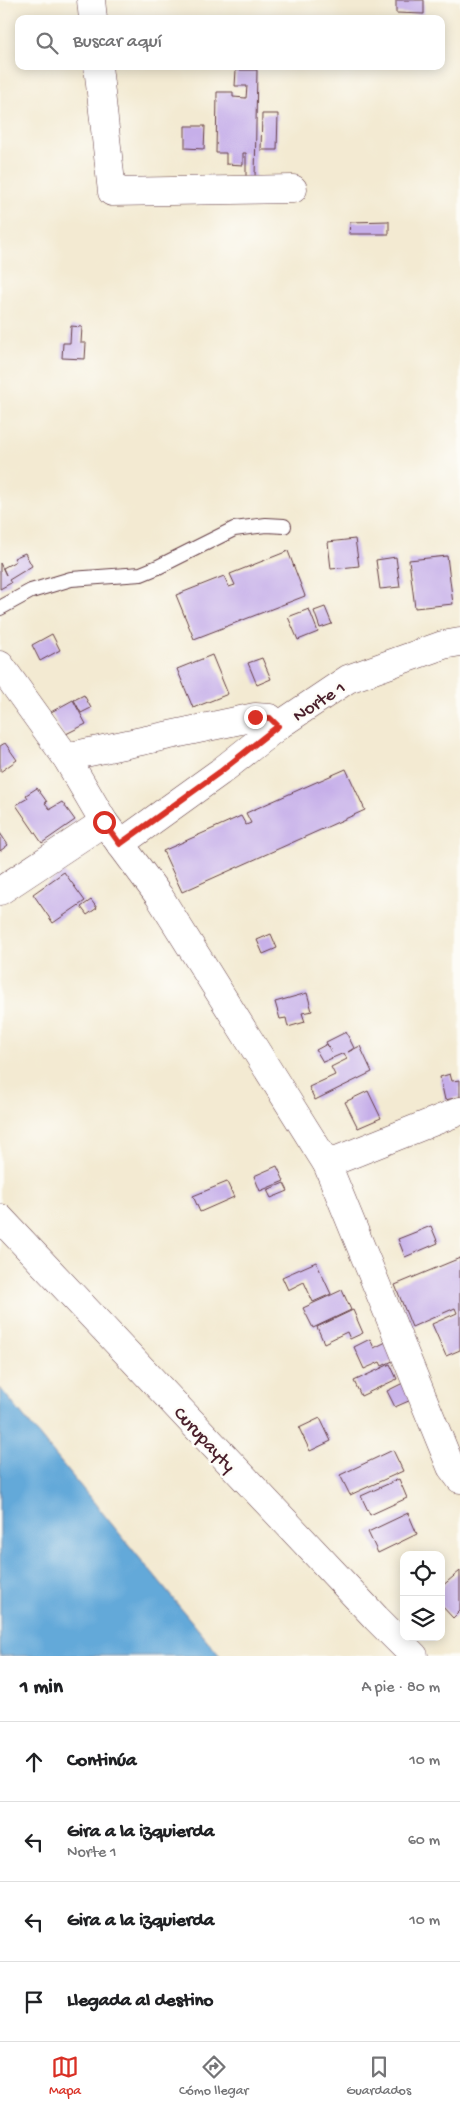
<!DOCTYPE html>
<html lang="es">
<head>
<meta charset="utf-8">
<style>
  body { margin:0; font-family:"Gochi Hand",sans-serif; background:#f6f6f6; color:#202124 }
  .controls { position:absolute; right:15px; bottom:15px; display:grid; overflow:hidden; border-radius:10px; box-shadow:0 2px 12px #0003 }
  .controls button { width:45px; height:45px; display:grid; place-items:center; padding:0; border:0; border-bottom:1px solid #e0e0e0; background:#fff; color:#202124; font:25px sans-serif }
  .stop { position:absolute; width:15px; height:15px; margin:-11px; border:4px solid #d93025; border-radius:50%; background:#fff }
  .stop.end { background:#d93025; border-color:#fff; box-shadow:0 1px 5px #0008 }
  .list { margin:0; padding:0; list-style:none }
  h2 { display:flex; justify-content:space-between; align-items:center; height:65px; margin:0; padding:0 20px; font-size:21px }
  h2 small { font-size:16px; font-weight:400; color:#757577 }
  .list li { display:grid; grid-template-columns:32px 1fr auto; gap:15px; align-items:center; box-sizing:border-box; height:80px; padding:0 20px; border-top:1px solid #e0e0e0 }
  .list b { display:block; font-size:19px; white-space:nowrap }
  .list p { margin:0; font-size:16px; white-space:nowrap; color:#757577 }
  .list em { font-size:16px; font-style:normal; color:#757577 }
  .icon { flex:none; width:28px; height:28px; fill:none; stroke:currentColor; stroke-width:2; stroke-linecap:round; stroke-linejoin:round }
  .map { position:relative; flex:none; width:460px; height:1656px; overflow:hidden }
  .search { position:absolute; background:#fff; box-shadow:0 2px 12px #0003; left:15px; right:15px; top:15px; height:55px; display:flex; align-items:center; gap:12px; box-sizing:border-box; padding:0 18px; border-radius:10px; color:#757577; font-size:19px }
  .sheet { height:385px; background:#fff }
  nav { display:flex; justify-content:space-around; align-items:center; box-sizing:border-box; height:70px; border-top:1px solid #e0e0e0; background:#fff; font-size:14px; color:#757577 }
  nav a { display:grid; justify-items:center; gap:2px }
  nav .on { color:#d93025 }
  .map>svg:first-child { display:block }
</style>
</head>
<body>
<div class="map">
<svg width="460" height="1656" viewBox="0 0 460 1656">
  <rect width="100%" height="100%" fill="#fdfcf7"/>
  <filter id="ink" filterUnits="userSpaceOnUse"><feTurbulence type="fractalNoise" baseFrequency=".02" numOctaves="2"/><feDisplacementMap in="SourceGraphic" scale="10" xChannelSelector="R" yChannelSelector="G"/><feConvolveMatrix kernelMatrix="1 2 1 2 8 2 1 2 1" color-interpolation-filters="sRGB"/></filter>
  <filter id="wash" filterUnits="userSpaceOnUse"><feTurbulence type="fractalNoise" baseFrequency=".0096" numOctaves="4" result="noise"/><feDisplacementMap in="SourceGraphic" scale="20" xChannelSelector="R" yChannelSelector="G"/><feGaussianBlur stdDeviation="1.12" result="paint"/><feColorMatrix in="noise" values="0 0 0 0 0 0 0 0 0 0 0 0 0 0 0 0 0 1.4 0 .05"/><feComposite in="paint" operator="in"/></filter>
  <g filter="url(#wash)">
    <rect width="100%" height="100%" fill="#f3ead2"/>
    <!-- water -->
    <path fill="#63a9d9" stroke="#566482" d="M0 1388 220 1656H0Z"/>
    <g id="blocks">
      <!-- building -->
      <g fill="#c6afe9">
        <path d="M396 0H424V14L396 13Z"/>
        <path d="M236 70H257L255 179H246V153H243V165L226 164V153H216L217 92H233V97L246 98 247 86H235Z"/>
        <path d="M262 114H278L277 150H261Z"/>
        <path d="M185 126H205L204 149 185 148Z"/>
        <path d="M389 221V234H349L350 222Z"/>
        <path d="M71 326 82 327 81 343H86L85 359 62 358 63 343H70Z"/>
        <path d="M355 539 359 566 331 569 328 542Z"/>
        <path d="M288 551 305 596 194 639 176 595 224 576 229 587 235 585 230 574Z"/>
        <path d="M25 553 32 566 9 580 11 583 0 589V563L6 575 3 568 16 561 14 558Z"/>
        <path d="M447 556 453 604 415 608 409 560Z"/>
        <path d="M396 557 400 587 380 589 376 560Z"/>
        <path d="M325 607 332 624 320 628 314 611Z"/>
        <path d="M309 609 318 632 298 640 288 617Z"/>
        <path d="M52 634 60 650 40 661 32 645Z"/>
        <path d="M212 655 228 694 193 708 177 669Z"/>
        <path d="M262 658 271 679 257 685 248 663Z"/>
        <path d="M84 695 91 708 81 713 74 700Z"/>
        <path d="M73 700 86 724 64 735 51 712Z"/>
        <path d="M5 743 17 760 0 772V746Z"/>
        <path d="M346 769 365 810 182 892 163 851 241 816 246 825 251 823 246 813Z"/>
        <path d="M37 788 47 802 45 803 50 809 62 802 75 820 42 843 16 805 28 798 26 795Z"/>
        <path d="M0 833 8 845 0 851Z"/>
        <path d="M64 872 85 901 53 923 33 894Z"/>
        <path d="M91 900 97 908 87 915 81 907Z"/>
        <path d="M271 934 277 948 263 954 257 940Z"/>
        <path d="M307 993 312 1011 302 1013 305 1022 288 1027 286 1018 280 1019 275 1002Z"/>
        <path d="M346 1032 354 1048 348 1052 360 1046 372 1072 315 1100 309 1087 335 1075 331 1067 347 1059 344 1053 323 1062 316 1050 327 1044 331 1052 326 1042Z"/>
        <path d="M450 1074 452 1081 460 1080V1097L445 1100 440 1077Z"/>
        <path d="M368 1091 381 1118 358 1128 345 1102Z"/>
        <path d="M277 1166 284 1181 260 1191 254 1176Z"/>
        <path d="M227 1182 234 1197 200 1212 193 1196Z"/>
        <path d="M284 1183 288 1191 271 1198 267 1190Z"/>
        <path d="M431 1226 438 1243 405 1257 398 1239Z"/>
        <path d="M460 1258V1350L446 1356 432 1324 457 1313 455 1308 412 1327 395 1285Z"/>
        <path d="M316 1262 331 1294 313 1302 304 1282 288 1290 282 1277Z"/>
        <path d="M342 1290 351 1310 313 1328 303 1308Z"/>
        <path d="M353 1310 363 1333 350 1339 347 1332 324 1343 317 1327Z"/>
        <path d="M370 1339 374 1348 390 1340 399 1358 382 1366 380 1362 364 1369 354 1347Z"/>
        <path d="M390 1364 397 1379 361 1396 354 1381Z"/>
        <path d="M403 1383 411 1400 395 1407 387 1391Z"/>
        <path d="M320 1418 331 1441 310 1451 299 1428Z"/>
        <path d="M393 1450 403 1471 350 1495 340 1475Z"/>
        <path d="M399 1479 407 1498 370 1515 361 1496Z"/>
        <path d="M408 1513 417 1534 378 1553 368 1532Z"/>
        <path d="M460 1571V1611L453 1618 441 1605V1587Z"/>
      </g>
    </g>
  </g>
  <g filter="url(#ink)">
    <use href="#blocks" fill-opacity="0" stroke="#633d44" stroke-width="1"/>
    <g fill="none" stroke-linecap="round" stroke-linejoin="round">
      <!-- service casing -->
      <g stroke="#633d44" stroke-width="16">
        <path id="service" d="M0 608 31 591 71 579 141 574 158 567 234 529 266 525 284 526"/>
      </g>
      <!-- minor casing -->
      <g stroke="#633d44" stroke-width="29">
        <g id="minor">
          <path d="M91 0 93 19"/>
          <path d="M98 66 112 192 293 189"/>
          <path d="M0 665 66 757 104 822 159 896 327 1164 451 1467 460 1479"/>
          <path d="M66 757 255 717 270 718 278 726"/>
          <path d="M120 844 220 772 278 726 348 679 443 645 460 642"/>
          <path d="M0 891 104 822"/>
          <path d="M327 1164 460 1111"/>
          <path d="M0 1218 376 1618 414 1656"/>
        </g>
      </g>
      <!-- service -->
      <use href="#service" stroke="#fff" stroke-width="14"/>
      <!-- minor -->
      <use href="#minor" stroke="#fff" stroke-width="28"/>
    </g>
  </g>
  <g fill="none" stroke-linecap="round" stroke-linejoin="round" filter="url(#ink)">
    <!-- route -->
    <path stroke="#d93025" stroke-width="6" d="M104 822 120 844 220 772 278 726 270 718 255 717"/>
  </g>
  <g text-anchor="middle" stroke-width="5" stroke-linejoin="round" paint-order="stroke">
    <!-- street labels -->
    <g font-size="19" fill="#4a1f2b" stroke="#fdfcf7">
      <text transform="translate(318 700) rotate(-33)" y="7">Norte 1</text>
      <text transform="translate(206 1438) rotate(47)" y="7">Curupayty</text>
    </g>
  </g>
</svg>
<div class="controls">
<button><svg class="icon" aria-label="locate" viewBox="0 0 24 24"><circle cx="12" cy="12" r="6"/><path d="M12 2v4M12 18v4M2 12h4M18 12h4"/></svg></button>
<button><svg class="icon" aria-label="layers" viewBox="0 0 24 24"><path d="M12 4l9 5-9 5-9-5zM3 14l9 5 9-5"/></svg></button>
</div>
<div class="stop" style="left:104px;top:822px"></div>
<div class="stop end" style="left:255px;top:717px"></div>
<div class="search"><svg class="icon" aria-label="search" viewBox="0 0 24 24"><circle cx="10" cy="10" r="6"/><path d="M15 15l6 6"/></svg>Buscar aquí</div>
</div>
<section class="sheet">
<h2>1 min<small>A pie · 80 m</small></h2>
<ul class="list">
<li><svg class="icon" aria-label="ahead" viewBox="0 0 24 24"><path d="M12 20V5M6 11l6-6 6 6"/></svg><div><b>Continúa</b></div><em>10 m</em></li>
<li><svg class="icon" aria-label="left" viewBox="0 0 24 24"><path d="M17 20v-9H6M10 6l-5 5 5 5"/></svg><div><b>Gira a la izquierda</b><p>Norte 1</p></div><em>60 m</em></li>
<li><svg class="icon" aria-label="left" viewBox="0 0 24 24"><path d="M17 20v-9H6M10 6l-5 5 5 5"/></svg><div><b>Gira a la izquierda</b></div><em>10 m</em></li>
<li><svg class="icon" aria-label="arrive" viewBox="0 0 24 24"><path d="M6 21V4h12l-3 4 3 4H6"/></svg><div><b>Llegada al destino</b></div></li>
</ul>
</section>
<nav>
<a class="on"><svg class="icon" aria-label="map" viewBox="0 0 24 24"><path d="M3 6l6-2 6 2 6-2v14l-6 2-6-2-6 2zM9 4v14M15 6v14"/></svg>Mapa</a>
<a><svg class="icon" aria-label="directions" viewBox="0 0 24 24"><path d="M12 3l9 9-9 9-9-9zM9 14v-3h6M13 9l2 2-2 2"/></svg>Cómo llegar</a>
<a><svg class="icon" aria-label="saved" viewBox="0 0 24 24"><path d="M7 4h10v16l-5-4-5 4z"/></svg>Guardados</a>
</nav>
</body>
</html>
